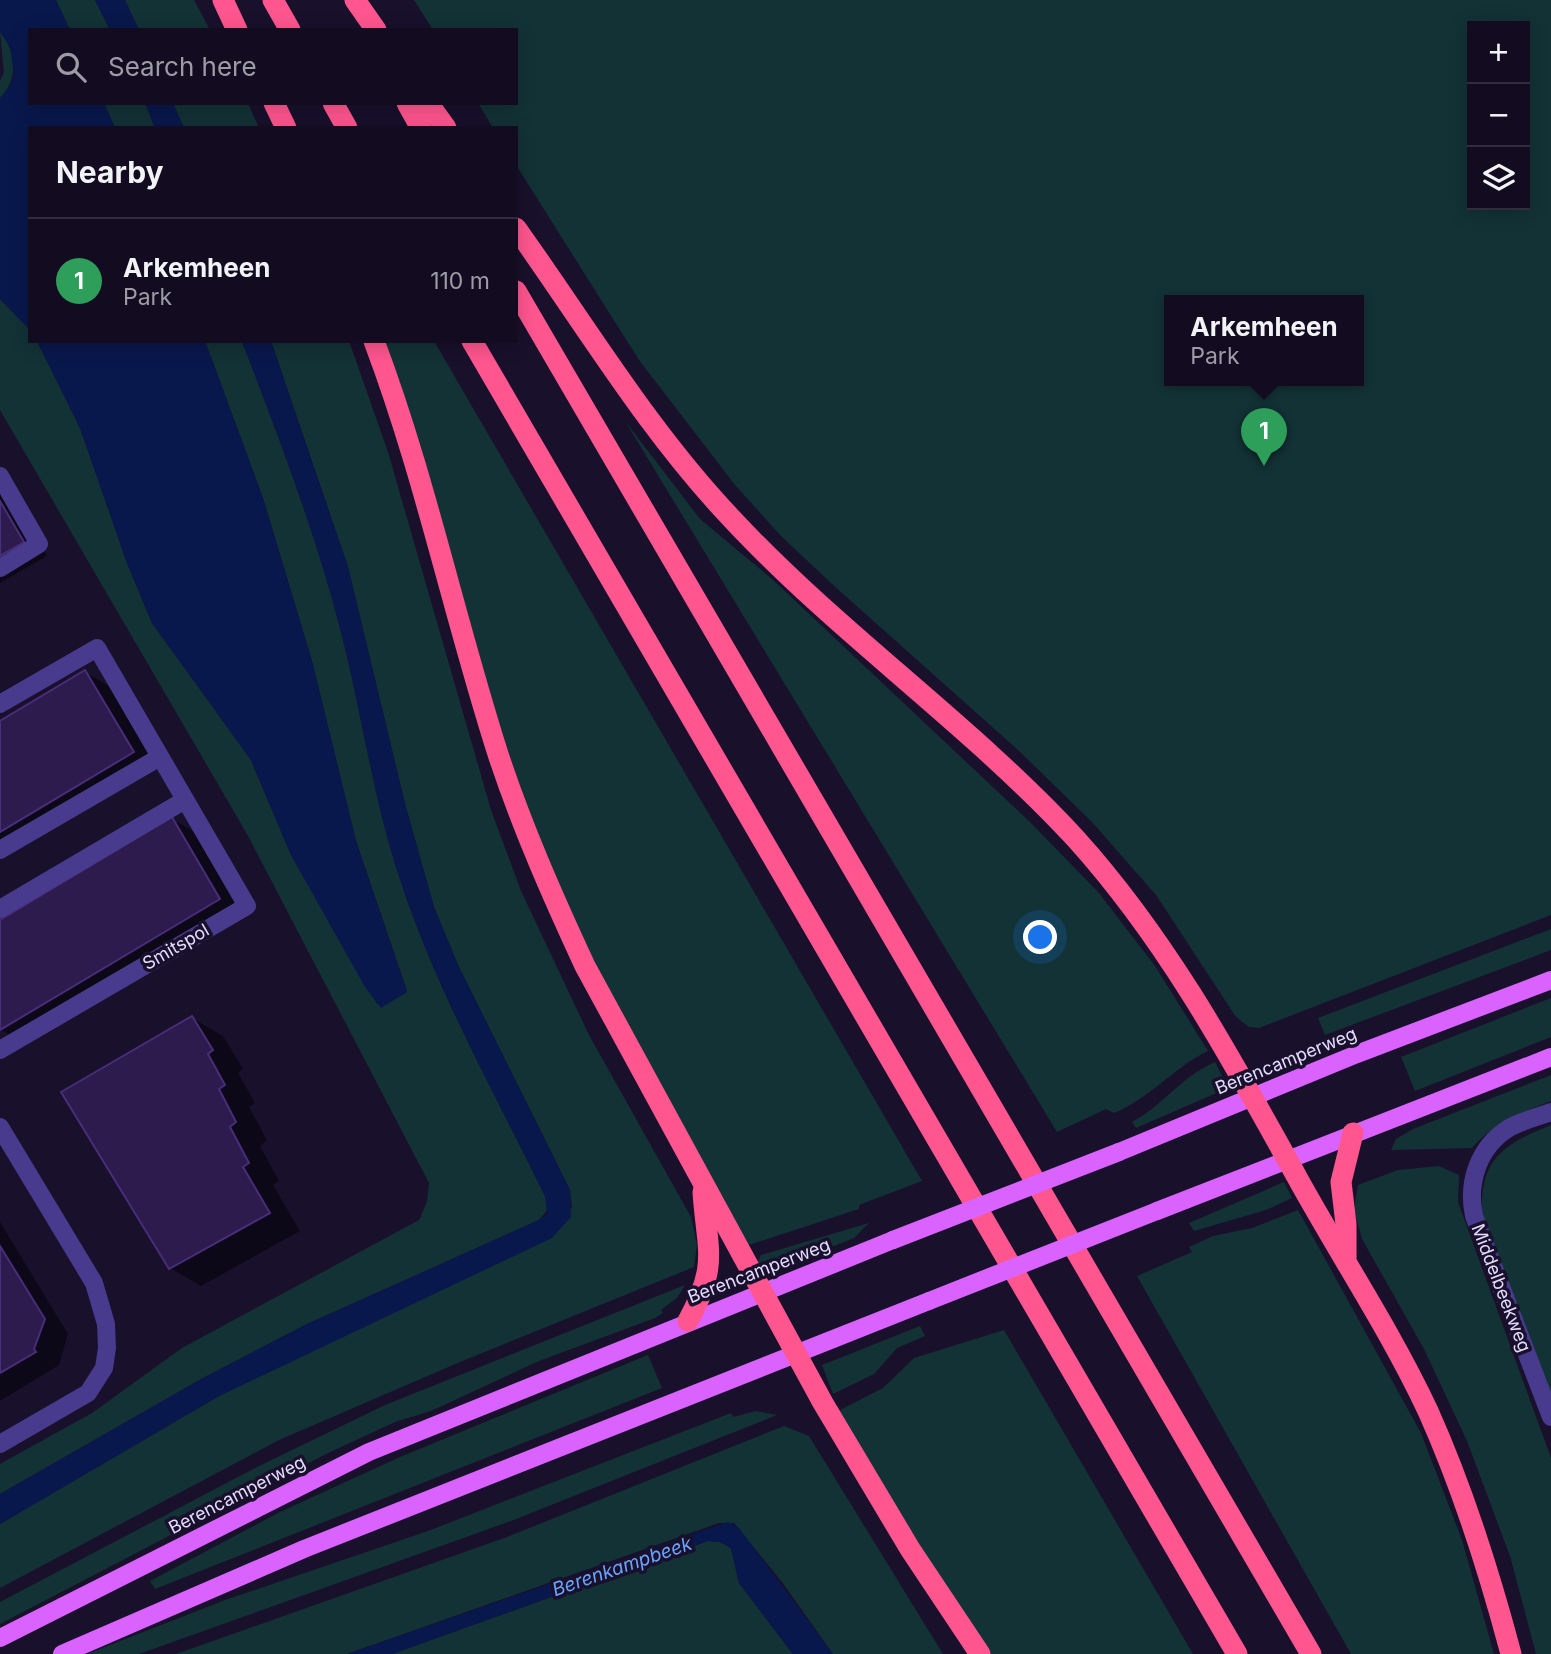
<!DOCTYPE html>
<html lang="en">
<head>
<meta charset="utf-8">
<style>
  body { margin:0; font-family:Inter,sans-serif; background:#201a2e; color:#f1f3f6 }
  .controls { position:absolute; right:21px; top:21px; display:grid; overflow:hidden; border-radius:0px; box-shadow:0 4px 18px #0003 }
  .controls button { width:63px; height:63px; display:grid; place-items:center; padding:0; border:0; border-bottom:2px solid #322c3f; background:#130c21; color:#f1f3f6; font:35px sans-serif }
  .you { position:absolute; left:1041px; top:938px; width:24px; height:24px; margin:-18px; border:5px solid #fff; border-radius:50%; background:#1a73e8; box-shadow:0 0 0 10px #1a73e833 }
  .badge { display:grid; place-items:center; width:46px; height:46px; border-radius:50%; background:#8c9099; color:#fff; font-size:23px; font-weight:700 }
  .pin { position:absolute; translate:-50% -58px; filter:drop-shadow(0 2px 4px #0008) }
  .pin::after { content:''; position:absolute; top:37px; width:24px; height:21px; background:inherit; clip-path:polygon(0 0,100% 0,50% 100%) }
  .popup { position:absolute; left:1164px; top:295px; width:200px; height:91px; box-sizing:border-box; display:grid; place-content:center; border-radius:0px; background:#130c21; filter:drop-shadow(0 2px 5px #0005); font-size:23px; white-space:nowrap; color:#9d9ba5 }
  .popup b { font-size:26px; color:#f1f3f6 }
  .popup::after { content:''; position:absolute; left:50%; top:100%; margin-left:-14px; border:14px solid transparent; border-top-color:#130c21 }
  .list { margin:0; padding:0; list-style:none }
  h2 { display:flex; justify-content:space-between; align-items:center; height:91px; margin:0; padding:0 28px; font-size:30px }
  h2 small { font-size:23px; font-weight:400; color:#9d9ba5 }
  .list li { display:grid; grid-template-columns:46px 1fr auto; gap:21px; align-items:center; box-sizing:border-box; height:126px; padding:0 28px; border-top:2px solid #322c3f }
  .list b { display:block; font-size:26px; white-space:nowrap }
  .list p { margin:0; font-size:23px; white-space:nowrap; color:#9d9ba5 }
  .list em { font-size:23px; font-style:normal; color:#9d9ba5 }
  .icon { flex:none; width:38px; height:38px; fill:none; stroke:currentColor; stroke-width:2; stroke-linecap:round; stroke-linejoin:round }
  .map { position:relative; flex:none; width:1551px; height:1654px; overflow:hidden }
  .search { position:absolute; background:#130c21; box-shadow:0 4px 18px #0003; left:28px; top:28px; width:490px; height:77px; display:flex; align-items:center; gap:18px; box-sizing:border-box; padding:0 24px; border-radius:0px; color:#9d9ba5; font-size:26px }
  .panel { position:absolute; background:#130c21; box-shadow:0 4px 18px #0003; left:28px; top:126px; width:490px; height:217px; border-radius:0px }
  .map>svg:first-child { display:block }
</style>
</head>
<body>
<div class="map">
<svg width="1551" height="1654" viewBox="0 0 1551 1654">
  <rect width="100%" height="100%" fill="#19102c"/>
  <!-- green -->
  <g fill="#133236" fill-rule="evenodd">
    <path d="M56 0H95L110 30H70Z"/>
    <path d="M125 0H194L210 30H139Z"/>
    <path d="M414 0H1551V915L1259 1028 1249 1027 1236 1017 1156 895 1092 822 1018 750 832 584 781 536 735 485 639 360 516 165V128H493L478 103H516V30H433ZM1472 26H1525V205H1472ZM1170 300H1358V380H1170Z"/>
    <path d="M0 32C17 53 19 79 0 98V81L4 73Z"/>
    <path d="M104 103H145L155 128H115Z"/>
    <path d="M173 103H248L259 128H184Z"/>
    <path d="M0 299 30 330V341H37L80 428 127 563 152 623 251 760 291 855 377 1004 407 991 356 841 312 661 263 498 205 341H242C278 436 316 533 341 632 362 713 373 799 400 879 436 990 494 1091 545 1196L548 1209 539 1220 305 1325 203 1378 0 1494V1464L92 1413 182 1348 419 1220 427 1202 429 1183 247 834 0 410Z"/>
    <path d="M271 341H349L388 452 491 810 521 891 589 1035 691 1217 697 1245 694 1267 460 1362 279 1440 0 1588V1524L219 1396 375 1319 572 1208 570 1190 458 965 434 907 405 804 348 567Z"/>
    <path d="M385 341H434L922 1181 859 1205V1209L749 1245C670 1108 589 970 533 822 474 665 443 499 385 341Z"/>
    <path d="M625 421 700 519 772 579 1031 823 1099 893 1155 966 1208 1051C1173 1068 1149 1099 1114 1113L1106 1109 1057 1132Z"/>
    <path d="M1551 929V950L1325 1035 1318 1018Z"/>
    <path d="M1551 998V1037L1415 1091 1401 1057Z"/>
    <path d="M1215 1062 1228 1088 1136 1128 1132 1122C1165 1104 1178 1079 1215 1062Z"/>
    <path d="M1551 1075V1101C1521 1113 1493 1123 1472 1148L1391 1150 1396 1139 1413 1129Z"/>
    <path d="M1551 1125V1403L1482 1217C1479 1160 1501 1145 1551 1125Z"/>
    <path d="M1439 1166 1459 1175 1458 1202 1551 1458V1654H1536L1510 1556 1467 1441 1424 1349 1362 1239 1354 1209 1358 1185 1398 1170Z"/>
    <path d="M1284 1182 1292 1198 1266 1210 1194 1231 1189 1223Z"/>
    <path d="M1298 1210 1421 1433 1462 1540 1494 1654H1351L1137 1276 1192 1252 1189 1247 1213 1236 1252 1228Z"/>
    <path d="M869 1223 854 1238 763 1274 758 1261 761 1255Z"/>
    <path d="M685 1285 677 1298 661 1310 663 1313 655 1318 539 1361 431 1411 395 1422 326 1454 0 1624V1602L257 1467 385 1405Z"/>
    <path d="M920 1326 925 1336 897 1348 874 1374 833 1394 822 1365Z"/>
    <path d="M1004 1330 1193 1654H988L907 1528 838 1411 883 1388 914 1358Z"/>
    <path d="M648 1355 662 1388 155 1589 150 1581 280 1512 400 1457Z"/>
    <path d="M756 1411 777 1415 511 1521 139 1654H87L225 1600 428 1531 731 1413 733 1417Z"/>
    <path d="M784 1426 809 1436 943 1654H833L782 1582 734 1523H719L347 1654H176L507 1537Z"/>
    <path d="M708 1541 720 1542 731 1548 739 1583 793 1654H392Z"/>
  </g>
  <!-- water -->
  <g fill="#09184c">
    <path d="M0 0H56L70 30H30V103H104L115 128H30V330L0 299V98L10 86 14 75 10 46 0 32Z"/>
    <path d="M95 0H125L139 30H110Z"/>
    <path d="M145 103H173L184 128H155Z"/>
    <path d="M37 341H205L263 498 312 661 356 841 407 992 381 1008 365 987 291 855 251 760 152 623 127 563 80 428Z"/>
    <path d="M242 341H271L348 567 405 804 434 907 458 965 570 1190 571 1217 552 1238 219 1396 0 1524V1494L203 1378 305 1325 539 1220 547 1214 545 1196C494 1091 436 990 400 879 373 799 362 713 341 632 316 533 278 436 242 341Z"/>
    <path d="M728 1522 739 1528 833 1654H793L739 1583 731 1548 720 1542 708 1541 392 1654H347Z"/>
  </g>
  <!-- shadow -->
  <g fill="#0007">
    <path d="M0 476 47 556 0 583Z"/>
    <path d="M85 672 109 686 156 766 0 859V723Z"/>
    <path d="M172 819 196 833 243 913 24 1043 0 1029V922Z"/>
    <path d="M192 1018 223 1036 243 1069 238 1073 255 1103 249 1107 267 1140 260 1146 279 1181 273 1185 300 1231 201 1286 170 1268Z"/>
    <path d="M0 1222 68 1334 59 1365 0 1401Z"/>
  </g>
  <!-- building -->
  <g fill="#2d1b4d" stroke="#472d7a" stroke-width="2">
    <path d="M0 501 24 542 0 556Z"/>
    <path d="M85 670 134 752 0 832V721Z"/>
    <path d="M172 817 220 899 0 1030V920Z"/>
    <path d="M192 1016 213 1050 208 1054 225 1085 219 1089 236 1122 230 1127 249 1163 243 1167 270 1213 169 1269 61 1092Z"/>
    <path d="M0 1246 45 1319 34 1349 36 1352 0 1373Z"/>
  </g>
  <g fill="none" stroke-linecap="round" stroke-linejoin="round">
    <!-- minor -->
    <g stroke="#483a8c" stroke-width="18">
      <path d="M0 476 39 544 0 568"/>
      <path d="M0 704 97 648 247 906 0 1050"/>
      <path d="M0 850 160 757"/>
      <path d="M0 909 185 800"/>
      <path d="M1551 1112C1538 1117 1521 1121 1509 1128 1478 1147 1467 1183 1474 1216L1551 1417"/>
      <path d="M0 1127 94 1283 106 1324 107 1348 104 1368 88 1393 0 1444"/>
    </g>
    <!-- major -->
    <g stroke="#da62ff" stroke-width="18">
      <path d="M1119 1152 1357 1054 1551 980"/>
      <path d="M1157 1211 1551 1057"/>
      <path d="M0 1638 369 1452 893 1240"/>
      <path d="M62 1654 304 1549 929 1301"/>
    </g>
    <!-- highway -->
    <g stroke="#ff568f" stroke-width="21">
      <path d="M223 0 237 30"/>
      <path d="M273 0 290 30"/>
      <path d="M355 0 376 30"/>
      <path d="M274 103 286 128"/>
      <path d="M333 103 347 128"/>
      <path d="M407 103 421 128"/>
      <path d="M428 103 446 128"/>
      <path d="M516 228C586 326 649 432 732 519 839 634 970 724 1076 839 1168 941 1232 1060 1298 1179 1341 1257 1390 1330 1428 1411 1463 1489 1489 1571 1511 1654"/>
      <path d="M516 291 1311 1654"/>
      <path d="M374 341C425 476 454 617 498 754 522 827 553 897 585 966L823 1403 910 1549 980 1654"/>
      <path d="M472 341 1237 1654"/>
      <path d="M1346 1258V1224L1341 1182 1353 1133"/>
      <path d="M688 1321C719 1264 707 1251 703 1192"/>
    </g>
    <!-- major-bridge -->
    <g stroke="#da62ff" stroke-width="18">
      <path d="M893 1240 1119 1152"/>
      <path d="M929 1301 1157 1211"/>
    </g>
  </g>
  <g text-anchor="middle" stroke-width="7" stroke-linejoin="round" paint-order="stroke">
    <!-- street labels -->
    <g font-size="18" fill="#e4dbff" stroke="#19102c">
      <text transform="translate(176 947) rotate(-30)" y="6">Smitspol</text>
      <text transform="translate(1286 1061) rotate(-22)" y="6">Berencamperweg</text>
      <text transform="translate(759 1271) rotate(-21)" y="6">Berencamperweg</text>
      <text transform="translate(1501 1288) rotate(69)" y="6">Middelbeekweg</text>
      <text transform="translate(237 1495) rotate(-27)" y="6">Berencamperweg</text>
    </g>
    <!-- water labels -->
    <g font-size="19" font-style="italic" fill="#69a4ff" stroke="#19102c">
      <text transform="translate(622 1566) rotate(-19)" y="7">Berenkampbeek</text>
    </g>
  </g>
</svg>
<div class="controls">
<button>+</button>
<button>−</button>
<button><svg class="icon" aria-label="layers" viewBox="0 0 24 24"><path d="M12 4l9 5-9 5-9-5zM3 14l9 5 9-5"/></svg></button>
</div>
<div class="you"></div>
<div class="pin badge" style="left:1264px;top:466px;background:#2e9e5b">1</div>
<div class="popup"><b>Arkemheen</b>Park</div>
<div class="search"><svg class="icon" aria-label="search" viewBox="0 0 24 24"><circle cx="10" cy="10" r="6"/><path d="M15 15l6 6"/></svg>Search here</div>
<section class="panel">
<h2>Nearby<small></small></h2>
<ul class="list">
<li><span class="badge" style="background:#2e9e5b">1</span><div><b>Arkemheen</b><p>Park</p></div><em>110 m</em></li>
</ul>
</section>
</div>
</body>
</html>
